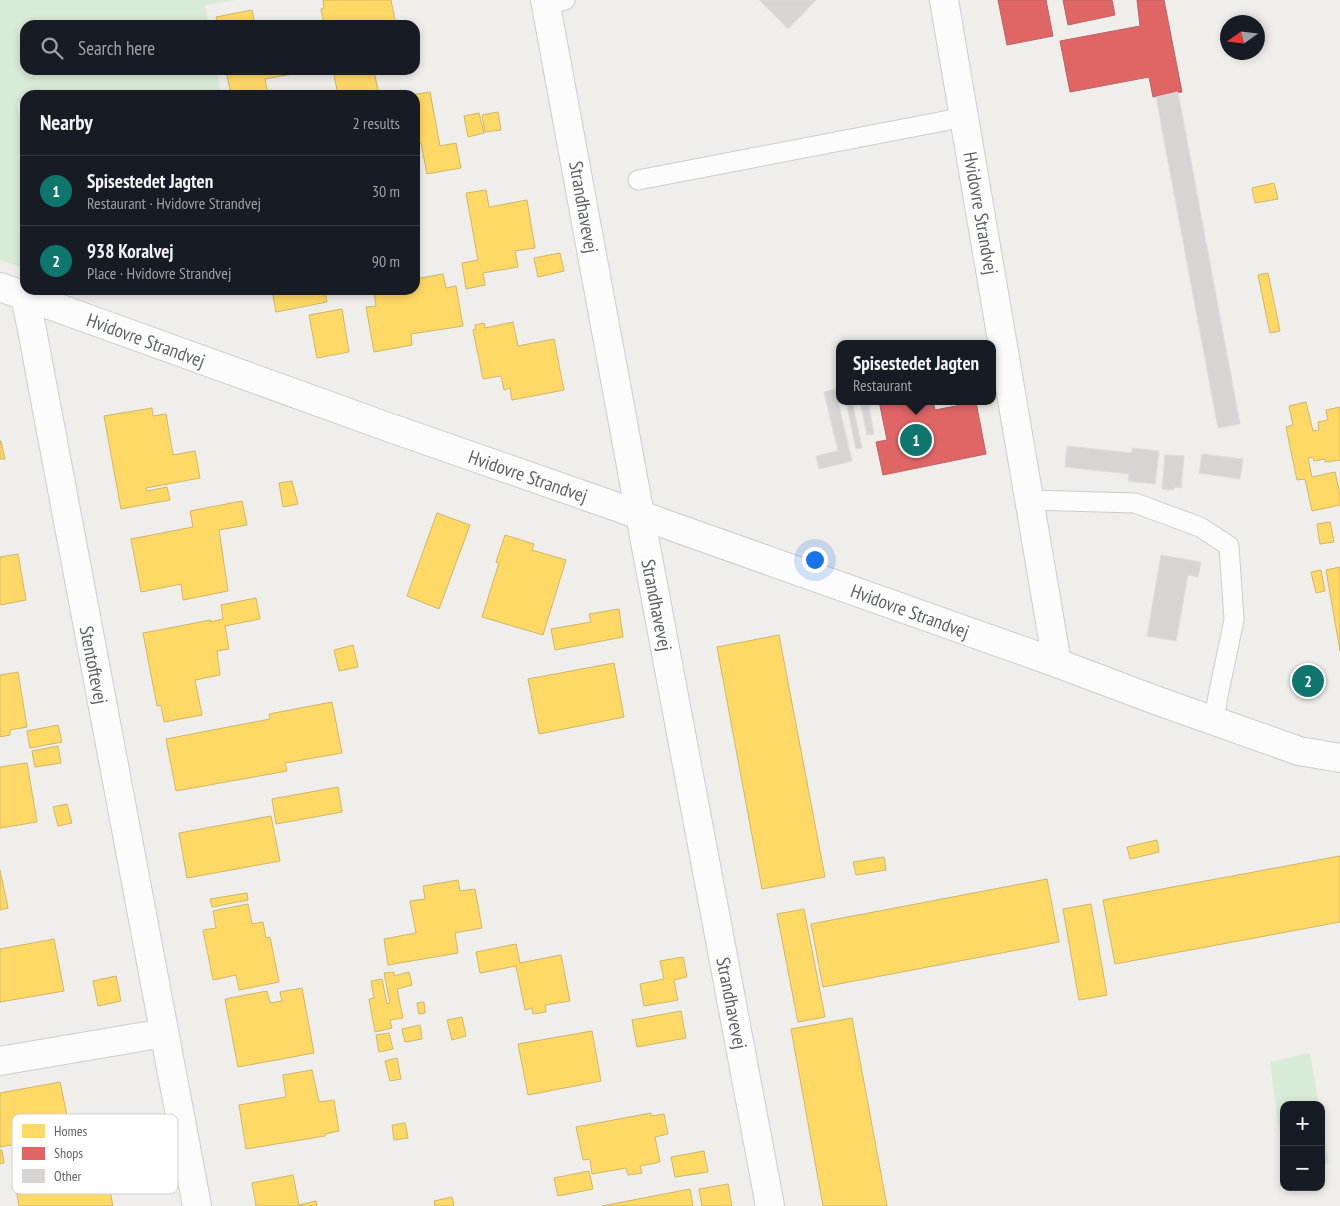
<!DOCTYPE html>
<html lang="en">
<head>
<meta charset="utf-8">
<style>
  body { margin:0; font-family:"PT Sans Narrow",sans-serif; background:#20242c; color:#f1f3f6 }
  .controls { position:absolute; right:15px; bottom:15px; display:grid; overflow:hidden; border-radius:10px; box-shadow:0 2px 8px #0003 }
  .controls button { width:45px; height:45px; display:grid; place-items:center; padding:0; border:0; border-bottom:1px solid #363941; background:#171b24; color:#f1f3f6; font:25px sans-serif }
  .compass { position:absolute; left:1220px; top:15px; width:45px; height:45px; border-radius:50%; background:#171b24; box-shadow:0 2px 8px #0003; rotate:256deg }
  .you { position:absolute; left:814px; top:559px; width:18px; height:18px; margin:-12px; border:4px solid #fff; border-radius:50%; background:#1a73e8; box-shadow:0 0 0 8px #1a73e833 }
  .badge { display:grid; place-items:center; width:32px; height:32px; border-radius:50%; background:#0f766e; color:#fff; font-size:16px; font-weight:700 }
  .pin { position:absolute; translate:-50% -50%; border:2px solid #fff; box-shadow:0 1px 5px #0006 }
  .popup { position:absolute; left:836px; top:340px; width:160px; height:65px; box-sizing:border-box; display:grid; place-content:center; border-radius:10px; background:#171b24; filter:drop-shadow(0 1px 4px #0005); font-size:16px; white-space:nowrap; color:#9ea1a6 }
  .popup b { font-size:19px; color:#f1f3f6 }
  .popup::after { content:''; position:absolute; left:50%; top:100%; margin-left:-10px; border:10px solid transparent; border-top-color:#171b24 }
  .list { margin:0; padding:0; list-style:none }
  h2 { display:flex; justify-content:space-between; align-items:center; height:65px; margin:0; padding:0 20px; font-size:21px }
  h2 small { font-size:16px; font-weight:400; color:#9ea1a6 }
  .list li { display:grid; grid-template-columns:32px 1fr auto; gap:15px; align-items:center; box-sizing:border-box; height:70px; padding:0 20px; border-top:1px solid #363941 }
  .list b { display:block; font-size:19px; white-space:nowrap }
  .list p { margin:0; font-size:16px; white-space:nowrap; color:#9ea1a6 }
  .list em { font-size:16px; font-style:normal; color:#9ea1a6 }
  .icon { flex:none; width:28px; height:28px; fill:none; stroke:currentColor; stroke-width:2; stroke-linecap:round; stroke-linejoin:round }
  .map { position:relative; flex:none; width:1340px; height:1206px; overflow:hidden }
  .search { position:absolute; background:#171b24; box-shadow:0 2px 8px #0003; left:20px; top:20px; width:400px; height:55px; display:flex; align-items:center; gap:12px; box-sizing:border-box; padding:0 18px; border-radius:15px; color:#9ea1a6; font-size:19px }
  .panel { position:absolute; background:#171b24; box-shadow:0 2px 8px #0003; left:20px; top:90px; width:400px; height:205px; border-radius:15px }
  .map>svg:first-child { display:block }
</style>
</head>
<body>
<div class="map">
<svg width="1340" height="1206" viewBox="0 0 1340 1206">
  <rect width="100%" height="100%" fill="#efeeea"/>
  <!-- green -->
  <g fill="#d8ebd6">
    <path d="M0 0H236L205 5 209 25H25V70H217L221 95H25V103L17 102 25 145V268L0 260Z"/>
    <path d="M1310 1053 1319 1105H1284V1164L1270 1062Z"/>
    <path d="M1321 1120 1329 1163 1321 1164Z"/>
  </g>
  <!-- homes -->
  <g fill="#ffd966" stroke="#cfb667">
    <path d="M323 0H391L396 25H324L321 9 324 8Z"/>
    <path d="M252 10 255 25H218L216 17Z"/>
    <path d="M226 70H314L265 79 268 95H231Z"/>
    <path d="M333 70H374L378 91 358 95H338Z"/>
    <path d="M430 92 440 146 456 143 461 168 427 174 421 143 415 145V95H411Z"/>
    <path d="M498 112 501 130 485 132 482 115Z"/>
    <path d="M479 113 484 133 468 137 464 116Z"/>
    <path d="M1274 183 1278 199 1255 203 1252 188Z"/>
    <path d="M486 190 489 207 527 200 535 248 515 251 518 267 483 273 485 285 466 289 462 263 478 260 466 193Z"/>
    <path d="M560 253 564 271 538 277 534 258Z"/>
    <path d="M1268 273 1280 331 1270 333 1258 275Z"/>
    <path d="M443 274 446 288 456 286 463 326 411 334 412 345 374 352 366 307 376 306 374 290H415V279Z"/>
    <path d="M192 290H214L193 294Z"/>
    <path d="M272 290H325L327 302 276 312Z"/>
    <path d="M342 309 349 352 317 358 309 315Z"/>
    <path d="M513 322 518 346 554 339 564 390 512 400 510 388 504 390 501 376 483 379 473 330 476 329 475 325 484 323 485 328Z"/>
    <path d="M1306 402 1313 431 1319 430 1318 422 1328 420 1326 410 1340 407V460L1325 462V459L1314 461 1313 457 1308 458 1312 477 1335 472 1340 494V505L1312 511 1305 479 1297 480 1286 427 1293 425 1289 406Z"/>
    <path d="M152 408 153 416 166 414 173 455 195 451 200 478 146 488 147 491 167 487 170 500 121 509 104 416Z"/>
    <path d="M0 441H1L5 459H0Z"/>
    <path d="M292 481 298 504 283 507 279 483Z"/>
    <path d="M242 501 247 525 219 530 228 591 183 600 181 584 141 592 131 539 193 527 190 511Z"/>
    <path d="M437 513 470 525 439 609 407 596Z"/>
    <path d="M1330 522 1334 542 1320 544 1317 524Z"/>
    <path d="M505 535 534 544 532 550 566 560 543 635 482 617 499 563 496 562Z"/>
    <path d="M18 554 26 600 0 605V557Z"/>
    <path d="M1340 567V651L1326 570Z"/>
    <path d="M1321 570 1325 591 1316 593 1311 572Z"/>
    <path d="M256 598 260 619 225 626 229 649 217 651 220 675 195 680 202 715 164 722 161 705 157 706 143 633 211 620 210 622 223 619 221 605Z"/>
    <path d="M619 609 623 637 555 650 551 629 591 622 589 614Z"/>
    <path d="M779 635 825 877 762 889 717 647Z"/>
    <path d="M353 645 358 667 339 671 334 650Z"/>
    <path d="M614 663 624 717 539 734 528 679Z"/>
    <path d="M18 672 27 727 10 730V735L0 737V675Z"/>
    <path d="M332 702 342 753 285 763 287 771 176 791 166 739 270 719 269 714Z"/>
    <path d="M58 725 62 742 30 748 27 731Z"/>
    <path d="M58 746 61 763 35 767 32 751Z"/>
    <path d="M27 763 37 822 0 828V767Z"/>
    <path d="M338 787 342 812 276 824 272 799Z"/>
    <path d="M67 804 72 823 58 826 53 807Z"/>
    <path d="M271 816 280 861 187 878 179 833Z"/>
    <path d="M1157 840 1159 852 1130 859 1127 847Z"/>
    <path d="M1340 856V922L1115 964 1103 900Z"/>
    <path d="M884 857 886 870 856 875 853 862Z"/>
    <path d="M0 870 8 908 0 910Z"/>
    <path d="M1047 879 1059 942 823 987 811 924Z"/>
    <path d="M458 880 460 891 475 889 482 928 455 933 458 953 388 965 384 939 416 933 410 901 425 899 423 886Z"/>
    <path d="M247 893 248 900 212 907 210 899Z"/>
    <path d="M248 904 252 924 263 922 266 938 270 937 279 982 239 990 236 975 213 980 203 930 216 928 213 911Z"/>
    <path d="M1091 904 1107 995 1079 1000 1063 909Z"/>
    <path d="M804 909 825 1017 798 1022 777 914Z"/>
    <path d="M54 939 64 991 0 1002V949Z"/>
    <path d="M516 944 520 963 561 955 570 1001 545 1005 546 1012 533 1014 532 1008 525 1010 516 966 480 973 476 952Z"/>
    <path d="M683 957 687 977 674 980 678 1000 644 1006 640 984 664 979 660 961Z"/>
    <path d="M394 972V976L409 972 412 985 397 989 403 1018 390 1020 392 1028 375 1032 369 999 374 998 371 981 382 979 387 1004 390 1003 384 973Z"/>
    <path d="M116 976 121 1001 98 1006 93 981Z"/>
    <path d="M302 988 314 1053 238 1067 225 999 267 991 270 1003 282 1001 280 992Z"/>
    <path d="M424 1002 425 1013 419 1014 417 1003Z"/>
    <path d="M681 1011 686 1038 637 1047 632 1020Z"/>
    <path d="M462 1017 466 1036 452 1040 447 1020Z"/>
    <path d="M852 1018 887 1206H823L791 1029Z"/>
    <path d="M420 1025 422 1039 405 1042 402 1029Z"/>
    <path d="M592 1031 601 1081 528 1095 518 1044Z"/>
    <path d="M389 1033 393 1049 379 1052 376 1035Z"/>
    <path d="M397 1058 401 1079 390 1081 385 1061Z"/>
    <path d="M312 1070 319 1102 334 1100 339 1131 325 1134V1136L246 1149 239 1105 286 1097 283 1075Z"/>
    <path d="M60 1082 71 1134 0 1147V1093Z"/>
    <path d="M651 1113V1116L664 1114 668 1134 655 1137 660 1162 640 1166 642 1173 628 1175 626 1168 592 1174 590 1159 583 1160 576 1127Z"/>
    <path d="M405 1123 408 1138 394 1140 392 1125Z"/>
    <path d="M157 1145 163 1180 126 1186 120 1151Z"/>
    <path d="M0 1150H2L4 1163 0 1164Z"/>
    <path d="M704 1151 708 1172 675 1177 671 1157Z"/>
    <path d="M105 1165 113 1206H19L17 1194 74 1184 72 1171Z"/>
    <path d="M589 1171 593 1189 558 1196 554 1178Z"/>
    <path d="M293 1175 299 1205 316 1201 317 1206H256L252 1183Z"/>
    <path d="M728 1184 732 1206H702L699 1189Z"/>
    <path d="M690 1189 693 1206H602Z"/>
    <path d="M452 1197 454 1206H435L434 1201Z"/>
  </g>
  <!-- shops -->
  <g fill="#e06666" stroke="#b96567">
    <path d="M998 0H1046L1053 36 1007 45Z"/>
    <path d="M1063 0H1112L1115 15 1068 25Z"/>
    <path d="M1137 0H1164L1182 92 1153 97 1149 77 1070 92 1060 41 1140 26Z"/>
    <path d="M879 401H933L935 410 976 402 986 454 883 475 876 442 887 440Z"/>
  </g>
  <!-- building -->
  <g fill="#d6d5d3" stroke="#deddd9">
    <path d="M759 0H816L788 29Z"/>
    <path d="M1178 92 1240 424 1218 428 1156 97Z"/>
    <path d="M835 389 852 461 819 469 816 456 838 451 824 392Z"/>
    <path d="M846 401H852L862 448 856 449Z"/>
    <path d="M860 401H868L874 434 867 435Z"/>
    <path d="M1067 446 1132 453V448L1159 451 1155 484 1128 481 1129 474 1065 467Z"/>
    <path d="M1202 454 1243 459 1240 479 1199 473Z"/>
    <path d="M1165 455 1184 456 1181 488 1174 487V490L1162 489Z"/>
    <path d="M1161 555 1201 562 1198 577 1188 575 1176 641 1147 636Z"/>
    <path d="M1316 669 1320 690 1301 693 1297 672Z"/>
  </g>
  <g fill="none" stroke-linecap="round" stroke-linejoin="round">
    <!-- service casing -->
    <g stroke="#cbcccc" stroke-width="21">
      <g id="service">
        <path d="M546 4 565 0"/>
        <path d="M638 180 965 117"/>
        <path d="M1029 500 1135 503 1200 527 1229 546 1234 620 1218 696 1214 721"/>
      </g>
    </g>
    <!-- minor casing -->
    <g stroke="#cbcccc" stroke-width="30">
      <g id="minor">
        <path d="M545 0 640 515 770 1206"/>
        <path d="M944 0 1057 663"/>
        <path d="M0 287 385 426 640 515 1057 663 1158 701 1299 751 1340 758"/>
        <path d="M25 296 32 330 197 1206"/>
        <path d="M0 1061 164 1033"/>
      </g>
    </g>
    <!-- service -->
    <use href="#service" stroke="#fdfcfc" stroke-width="19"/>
    <!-- minor -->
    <use href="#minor" stroke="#fdfcfc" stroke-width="28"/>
  </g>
  <g text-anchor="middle" stroke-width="5" stroke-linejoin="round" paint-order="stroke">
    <!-- street labels -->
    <g font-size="19" fill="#5f6368" stroke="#fff">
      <text transform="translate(584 207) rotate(80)" y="7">Strandhavevej</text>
      <text transform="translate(981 213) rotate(80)" y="7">Hvidovre Strandvej</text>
      <text transform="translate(146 340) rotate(20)" y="7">Hvidovre Strandvej</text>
      <text transform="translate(528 476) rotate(19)" y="7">Hvidovre Strandvej</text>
      <text transform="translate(657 605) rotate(79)" y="7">Strandhavevej</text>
      <text transform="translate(910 611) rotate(20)" y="7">Hvidovre Strandvej</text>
      <text transform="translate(94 665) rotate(79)" y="7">Stentoftevej</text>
      <text transform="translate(732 1003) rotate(79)" y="7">Strandhavevej</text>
    </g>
  </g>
  <!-- legend -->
  <rect x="12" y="1114" width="166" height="80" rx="8" fill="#fff" stroke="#cfd0d2" stroke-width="1"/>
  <rect x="22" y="1124" width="23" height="14" fill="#ffd966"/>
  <rect x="22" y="1147" width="23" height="13" fill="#e06666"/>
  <rect x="22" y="1169" width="23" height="14" fill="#d6d5d3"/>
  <g font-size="14" fill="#5f6368">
    <text x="54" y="1136">Homes</text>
    <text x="54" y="1158">Shops</text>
    <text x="54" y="1181">Other</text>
  </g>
</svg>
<div class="controls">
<button>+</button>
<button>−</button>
</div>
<svg class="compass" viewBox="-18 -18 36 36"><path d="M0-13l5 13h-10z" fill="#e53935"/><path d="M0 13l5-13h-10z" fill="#9ea1a6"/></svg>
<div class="you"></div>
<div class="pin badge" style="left:916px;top:440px">1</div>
<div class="popup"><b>Spisestedet Jagten</b>Restaurant</div>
<div class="pin badge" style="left:1308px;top:681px">2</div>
<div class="search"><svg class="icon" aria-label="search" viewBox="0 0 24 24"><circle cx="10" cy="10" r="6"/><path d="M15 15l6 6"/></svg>Search here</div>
<section class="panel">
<h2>Nearby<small>2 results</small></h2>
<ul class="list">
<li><span class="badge">1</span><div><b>Spisestedet Jagten</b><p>Restaurant · Hvidovre Strandvej</p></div><em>30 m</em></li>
<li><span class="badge">2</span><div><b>938 Koralvej</b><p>Place · Hvidovre Strandvej</p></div><em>90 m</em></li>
</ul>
</section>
</div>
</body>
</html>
